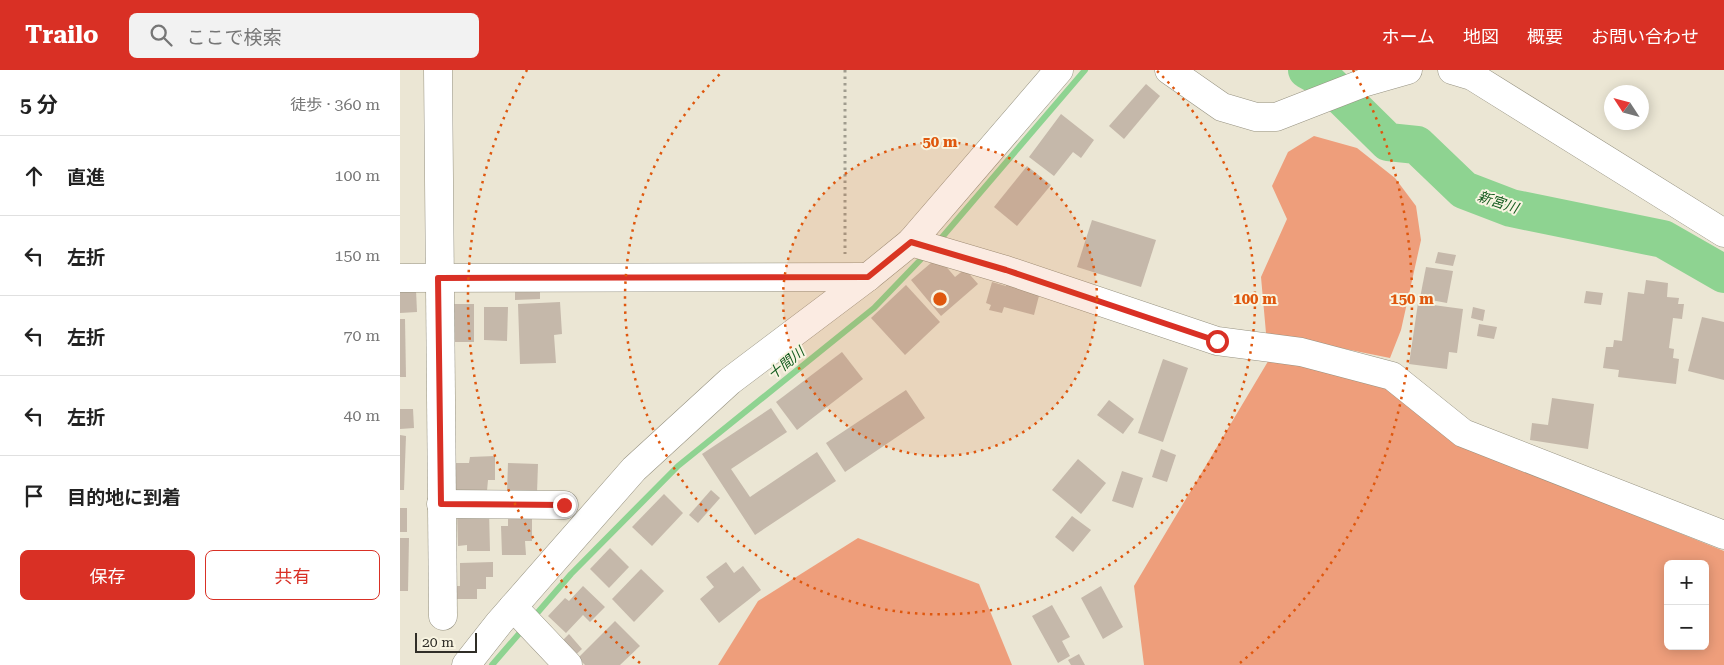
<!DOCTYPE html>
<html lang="ja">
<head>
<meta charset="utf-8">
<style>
  body { margin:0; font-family:"Roboto Serif","Noto Sans JP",serif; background:#f2f2f2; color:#222 }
  .controls { position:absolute; right:15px; bottom:15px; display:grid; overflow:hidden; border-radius:8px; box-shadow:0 2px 12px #0003 }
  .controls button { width:45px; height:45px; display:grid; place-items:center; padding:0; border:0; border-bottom:1px solid #e0e0e0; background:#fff; color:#222; font:25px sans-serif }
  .compass { position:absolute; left:1204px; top:15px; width:45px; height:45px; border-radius:50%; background:#fff; box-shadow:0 2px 12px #0003; rotate:306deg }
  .scale { position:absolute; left:15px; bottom:12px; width:62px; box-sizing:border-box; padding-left:5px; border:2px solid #302e27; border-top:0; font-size:14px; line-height:18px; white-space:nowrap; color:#302e27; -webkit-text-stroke:4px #f8f4e1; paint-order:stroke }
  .stop { position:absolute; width:15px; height:15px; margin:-11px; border:4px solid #d93025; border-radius:50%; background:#fff }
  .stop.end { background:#d93025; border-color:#fff; box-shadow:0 1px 5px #0008 }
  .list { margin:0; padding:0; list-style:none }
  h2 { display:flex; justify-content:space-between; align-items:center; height:65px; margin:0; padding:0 20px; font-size:21px }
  h2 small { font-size:16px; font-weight:400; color:#767676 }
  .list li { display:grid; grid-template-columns:32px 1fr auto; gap:15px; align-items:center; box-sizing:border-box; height:80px; padding:0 20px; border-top:1px solid #e0e0e0 }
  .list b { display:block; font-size:19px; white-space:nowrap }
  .list em { font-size:16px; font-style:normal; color:#767676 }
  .actions { display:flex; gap:10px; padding:15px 20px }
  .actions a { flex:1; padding:11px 0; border:1px solid #d93025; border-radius:8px; text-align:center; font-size:18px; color:#d93025 }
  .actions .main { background:#d93025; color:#fff }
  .icon { flex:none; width:28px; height:28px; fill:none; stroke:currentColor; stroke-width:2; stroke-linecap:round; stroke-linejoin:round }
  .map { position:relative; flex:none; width:1324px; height:595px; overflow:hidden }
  header { display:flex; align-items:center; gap:30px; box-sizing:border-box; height:70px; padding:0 25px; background:#d93025; color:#fff }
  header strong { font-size:24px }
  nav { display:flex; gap:28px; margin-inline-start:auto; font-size:18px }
  .search { width:350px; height:45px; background:#f2f2f2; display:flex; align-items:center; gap:12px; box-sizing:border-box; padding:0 18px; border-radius:8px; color:#767676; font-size:19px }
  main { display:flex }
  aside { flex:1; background:#fff }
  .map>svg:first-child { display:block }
</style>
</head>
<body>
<header>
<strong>Trailo</strong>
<div class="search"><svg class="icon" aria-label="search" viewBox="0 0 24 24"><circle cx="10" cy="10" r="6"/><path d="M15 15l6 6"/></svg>ここで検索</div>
<nav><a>ホーム</a><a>地図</a><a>概要</a><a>お問い合わせ</a></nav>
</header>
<main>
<aside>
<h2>5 分<small>徒歩 · 360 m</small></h2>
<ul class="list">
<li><svg class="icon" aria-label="ahead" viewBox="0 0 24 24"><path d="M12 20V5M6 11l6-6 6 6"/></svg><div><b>直進</b></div><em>100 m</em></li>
<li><svg class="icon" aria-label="left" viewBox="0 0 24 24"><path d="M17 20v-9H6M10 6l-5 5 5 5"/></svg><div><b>左折</b></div><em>150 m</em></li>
<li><svg class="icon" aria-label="left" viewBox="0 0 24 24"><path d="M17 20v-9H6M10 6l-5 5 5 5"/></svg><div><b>左折</b></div><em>70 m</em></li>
<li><svg class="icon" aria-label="left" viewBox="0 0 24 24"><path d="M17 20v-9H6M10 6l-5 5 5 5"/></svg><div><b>左折</b></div><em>40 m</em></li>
<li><svg class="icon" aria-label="arrive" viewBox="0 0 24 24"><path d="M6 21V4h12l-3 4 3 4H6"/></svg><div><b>目的地に到着</b></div></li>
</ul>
<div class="actions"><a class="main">保存</a><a>共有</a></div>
</aside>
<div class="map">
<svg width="1324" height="595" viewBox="0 0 1324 595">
  <rect width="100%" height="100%" fill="#ebe6d4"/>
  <!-- green -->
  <g fill="#ee9e7b" fill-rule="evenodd">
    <path d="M914 66 957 78 995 108 1016 136 1021 170 1001 260 990 288 866 263 861 207 887 149 872 116 888 82Z"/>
    <path d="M870 288 983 317 1058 374 1324 481V595H744L734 516ZM1268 494H1305V576H1268Z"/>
    <path d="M458 468 579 514 612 595H318L358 531Z"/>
  </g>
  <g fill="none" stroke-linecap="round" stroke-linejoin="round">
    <!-- stream -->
    <g stroke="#8ed391" stroke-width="6">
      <path d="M538 172 685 0"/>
      <path d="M132 549 171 504 278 396 474 238 526 184"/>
      <path d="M92 595 124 558"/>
    </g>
    <!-- river -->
    <path stroke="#8ed391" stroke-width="38" d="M907 0 925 10 988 72 1017 75 1064 120 1111 138 1263 169 1324 204"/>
  </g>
  <!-- building -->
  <g fill="#c5b8aa">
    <path d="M746 14 760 26 724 69 709 56Z"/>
    <path d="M661 44 694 70 681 88 673 82 654 106 629 87Z"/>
    <path d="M627 96 651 115 617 156 594 137Z"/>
    <path d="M692 150 756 170 741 217 677 197Z"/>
    <path d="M1038 182 1056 185 1053 196 1035 193Z"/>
    <path d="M538 187 555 207 565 199 578 214 541 246 511 210Z"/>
    <path d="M1026 197 1053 201 1047 233 1020 228Z"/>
    <path d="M1246 210 1268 213 1267 227 1279 228 1278 234H1284L1282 249 1273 248 1269 278 1274 279 1273 288 1279 289 1276 314 1218 307 1219 300 1203 298 1206 277H1213L1214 270 1222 271 1228 222 1244 224Z"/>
    <path d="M592 212 606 216 607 212 640 222 634 245 604 237 602 243 589 240 591 235 586 233Z"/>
    <path d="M140 213V229L115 230V215Z"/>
    <path d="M506 215 540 252 505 285 471 248Z"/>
    <path d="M16 220 17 242 0 243V221Z"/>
    <path d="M1186 221 1203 223 1201 235 1184 233Z"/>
    <path d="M160 232 162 264 154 265 156 293 120 294 118 234Z"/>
    <path d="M1018 233 1063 239 1057 283 1049 282 1047 299 1009 294Z"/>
    <rect x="48" y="234" width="26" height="38"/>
    <path d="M84 237H108L107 271 84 270Z"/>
    <path d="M1073 237 1085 240 1083 251 1071 248Z"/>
    <path d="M1302 247 1324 252V310L1288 301Z"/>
    <path d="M0 249H5L6 307H0Z"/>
    <path d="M1079 254 1097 257 1094 269 1077 266Z"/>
    <path d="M442 282 463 309 397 360 376 332Z"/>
    <path d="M763 289 788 298 763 372 738 363Z"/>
    <path d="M506 320 525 348 445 402 426 373Z"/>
    <path d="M1152 328 1194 334 1188 379 1130 370 1132 353 1148 355Z"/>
    <path d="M709 330 734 349 723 364 697 345Z"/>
    <path d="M371 338 387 362 331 399 350 427 417 382 436 411 355 465 302 384Z"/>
    <path d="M0 339H13L14 358 0 359Z"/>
    <path d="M0 365 6 366 4 420H0Z"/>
    <path d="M761 379 776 385 767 412 752 407Z"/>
    <path d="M95 386V410H88L87 421H54V393H69L70 387Z"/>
    <path d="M678 389 706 413 681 444 652 420Z"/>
    <path d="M108 393 138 394 137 423 107 422Z"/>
    <path d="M722 401 743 408 733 438 712 431Z"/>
    <path d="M311 420 320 428 298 453 289 445Z"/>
    <path d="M264 424 283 443 252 476 232 457Z"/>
    <rect x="0" y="438" width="7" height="24"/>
    <path d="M89 440 90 481H67V475L58 476 57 441Z"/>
    <path d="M672 446 691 460 673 482 655 467Z"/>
    <path d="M108 448H132V471H125L126 485H102L101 456H108Z"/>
    <path d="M0 468H9L8 521H0Z"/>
    <path d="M210 478 229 497 209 518 190 499Z"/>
    <path d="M93 492V507H86V519H77V529H54V516H60V493Z"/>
    <path d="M326 492 334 503 343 496 361 520 319 553 300 529 314 517 306 507Z"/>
    <path d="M241 499 264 521 234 552 212 529Z"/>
    <path d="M183 516 205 537 190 552 183 545 166 563 148 546 165 528 169 531Z"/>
    <path d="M701 516 723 557 703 569 681 528Z"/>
    <path d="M652 535 670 567 662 571 670 586 658 593 632 546Z"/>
    <path d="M215 551 240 576 220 595H185L178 588Z"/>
    <path d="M169 564 182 579 171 589 158 575Z"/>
    <path d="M679 584 685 595H671L668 590Z"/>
  </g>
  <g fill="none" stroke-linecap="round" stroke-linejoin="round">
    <!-- minor casing -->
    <g stroke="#969281" stroke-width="29">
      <g id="minor">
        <path d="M38 0 43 546"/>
        <path d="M769 0 822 37 856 47H876L966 12 1008 0"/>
        <path d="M1052 0 1072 6 1324 163"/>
        <path d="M511 172 606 200 817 271 901 282 992 306 1063 363 1324 465"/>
        <path d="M0 208 468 207"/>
        <path d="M41 434 164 435"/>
        <path d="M113 537 168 595"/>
        <path d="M66 595 99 553 234 399 330 311 468 207 511 172 659 0"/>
      </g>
    </g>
    <!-- path -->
    <path stroke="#a09c8e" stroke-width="3" stroke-dasharray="2.5 4" stroke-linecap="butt" d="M445 0V184"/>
    <!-- minor -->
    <use href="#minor" stroke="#fff" stroke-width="28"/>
  </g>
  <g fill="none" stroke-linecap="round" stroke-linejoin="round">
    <!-- route -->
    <path stroke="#d93025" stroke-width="6" d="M164 435 41 434 38 208 468 207 511 172 606 200 817 271"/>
  </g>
  <!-- distance rings -->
  <circle cx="540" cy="229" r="157" fill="#df570d" fill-opacity=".12"/>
  <g fill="none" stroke="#df570d" stroke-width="2.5" stroke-dasharray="2.5 5">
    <circle cx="540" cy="229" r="157"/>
    <path d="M757 1A315 315 0 1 1 323 1"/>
    <path d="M240 593A472 472 0 0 1 127 0M953 0A472 472 0 0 1 840 593"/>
  </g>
  <g text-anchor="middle" stroke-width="4" stroke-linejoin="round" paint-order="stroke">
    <!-- water labels -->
    <g font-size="14" font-style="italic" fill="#135b1e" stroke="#f8f4e1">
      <text transform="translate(1098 132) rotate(18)" y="5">新宮川</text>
      <text transform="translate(386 293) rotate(-39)" y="5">十間川</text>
    </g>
  </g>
  <circle cx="540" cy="229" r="8" fill="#df570d" stroke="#f8f4e1" stroke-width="2.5"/>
  <g font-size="15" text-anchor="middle" font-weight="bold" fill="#df570d" stroke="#f8f4e1" stroke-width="4" stroke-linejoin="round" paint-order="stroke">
    <text x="540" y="77">50 m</text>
    <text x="855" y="234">100 m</text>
    <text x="1012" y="234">150 m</text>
  </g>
</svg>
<div class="controls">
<button>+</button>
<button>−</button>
</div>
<svg class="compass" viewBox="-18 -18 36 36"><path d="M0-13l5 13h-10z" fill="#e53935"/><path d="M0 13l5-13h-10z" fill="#767676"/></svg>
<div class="scale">20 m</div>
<div class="stop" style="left:817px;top:271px"></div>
<div class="stop end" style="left:164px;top:435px"></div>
</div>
</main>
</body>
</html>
